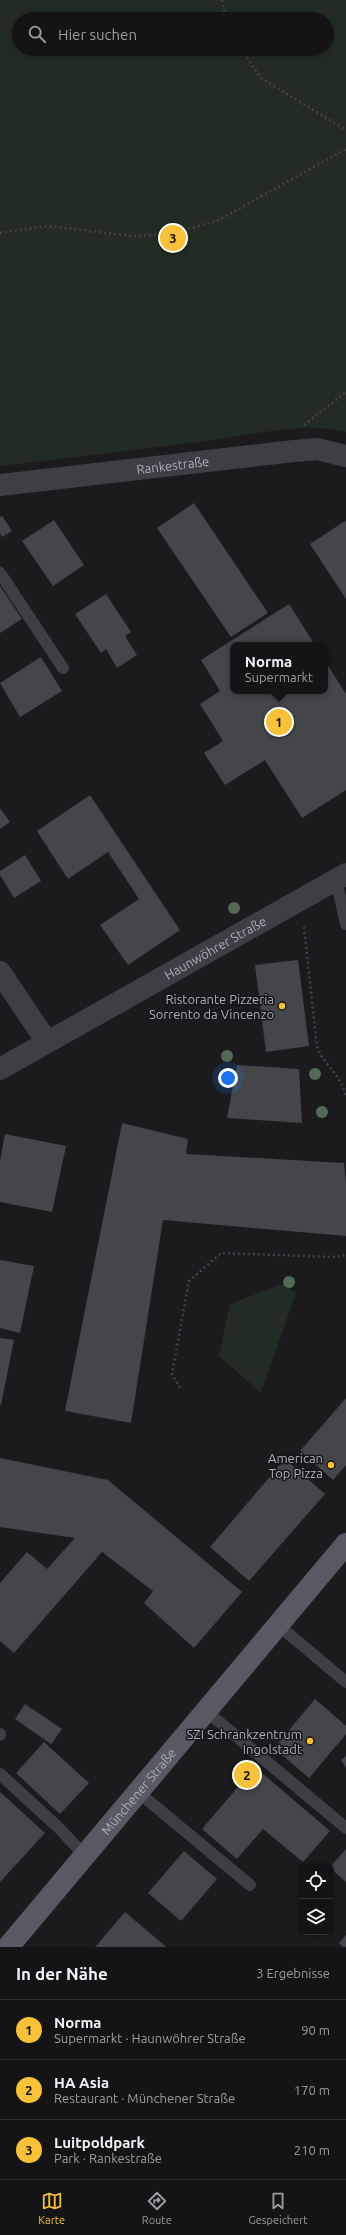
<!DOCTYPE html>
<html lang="de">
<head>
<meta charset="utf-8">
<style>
  body { margin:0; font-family:Ubuntu,sans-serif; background:#1d1d1f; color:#f1f3f6 }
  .controls { position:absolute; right:12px; bottom:12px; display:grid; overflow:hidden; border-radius:8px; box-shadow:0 2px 6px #0003 }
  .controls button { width:36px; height:36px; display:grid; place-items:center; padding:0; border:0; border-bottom:1px solid #333335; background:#141416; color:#f1f3f6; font:20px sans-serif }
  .you { position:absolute; left:228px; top:1078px; width:14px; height:14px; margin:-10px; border:3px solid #fff; border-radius:50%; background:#1a73e8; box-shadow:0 0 0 6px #1a73e833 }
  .badge { display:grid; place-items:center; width:26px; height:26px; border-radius:50%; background:#f7c239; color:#111; font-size:13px; font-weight:700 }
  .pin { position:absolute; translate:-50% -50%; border:2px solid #fff; box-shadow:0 1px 4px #0006 }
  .popup { position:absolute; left:230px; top:642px; width:98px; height:52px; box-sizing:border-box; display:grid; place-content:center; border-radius:8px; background:#141416; filter:drop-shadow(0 1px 3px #0005); font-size:13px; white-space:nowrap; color:#9d9ea1 }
  .popup b { font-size:15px; color:#f1f3f6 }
  .popup::after { content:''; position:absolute; left:50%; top:100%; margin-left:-8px; border:8px solid transparent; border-top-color:#141416 }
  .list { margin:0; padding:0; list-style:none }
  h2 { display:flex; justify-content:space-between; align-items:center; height:52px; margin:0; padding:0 16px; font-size:17px }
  h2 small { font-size:13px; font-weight:400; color:#9d9ea1 }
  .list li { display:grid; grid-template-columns:26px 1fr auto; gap:12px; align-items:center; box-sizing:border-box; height:60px; padding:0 16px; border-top:1px solid #333335 }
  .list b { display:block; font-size:15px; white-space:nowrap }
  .list p { margin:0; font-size:13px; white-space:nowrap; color:#9d9ea1 }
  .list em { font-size:13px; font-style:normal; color:#9d9ea1 }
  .icon { flex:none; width:22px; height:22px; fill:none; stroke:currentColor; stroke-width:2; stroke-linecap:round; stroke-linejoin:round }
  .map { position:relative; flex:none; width:346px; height:1947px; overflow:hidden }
  .search { position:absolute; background:#141416; box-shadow:0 2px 6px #0003; left:12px; right:12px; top:12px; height:44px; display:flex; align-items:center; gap:10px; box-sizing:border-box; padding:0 14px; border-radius:22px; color:#9d9ea1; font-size:15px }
  .sheet { height:232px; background:#141416 }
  nav { display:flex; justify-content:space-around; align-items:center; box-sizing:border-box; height:56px; border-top:1px solid #333335; background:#141416; font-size:11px; color:#9d9ea1 }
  nav a { display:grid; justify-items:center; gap:2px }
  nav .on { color:#f7c239 }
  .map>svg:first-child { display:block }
</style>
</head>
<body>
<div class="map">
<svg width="346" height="1947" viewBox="0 0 346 1947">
  <rect width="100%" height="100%" fill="#1b1b1d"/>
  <!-- green -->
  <g fill="#222c24" fill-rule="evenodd">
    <path d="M0 0H346V432C302 421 249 436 205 441 137 450 68 458 0 466ZM19 19H327V49H19Z"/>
    <path d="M282 1284 296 1293 261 1393 219 1356 230 1304Z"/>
  </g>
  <!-- building -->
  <g fill="#45464a">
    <path d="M194 503 268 613 231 637 157 528Z"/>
    <path d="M2 516 12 531 2 537 0 533V517Z"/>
    <path d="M54 520 84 565 53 586 22 541Z"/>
    <path d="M345 521 346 522V599L310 544Z"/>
    <path d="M0 586 22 619 0 633Z"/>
    <path d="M106 594 131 632 125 636 137 655 117 668 106 649 101 653 75 614Z"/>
    <path d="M289 604 315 645H233V691H325V661L346 694V790L302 818 265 760 225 785 204 753 223 741 200 704 220 691 201 660Z"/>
    <path d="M41 657 62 691 20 717 0 683Z"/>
    <path d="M90 795 180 930 128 965 100 925 139 899 108 852 68 879 37 831Z"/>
    <path d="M0 808 10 822 0 829Z"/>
    <path d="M25 855 41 881 14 898 0 875V871Z"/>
    <path d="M298 960 309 1046 266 1052 255 965Z"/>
    <path d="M237 1065 299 1069 302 1123 227 1118Z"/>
    <path d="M122 1123 188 1139 186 1154 344 1163 346 1184V1236L163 1220 131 1423 65 1411Z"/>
    <path d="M5 1134 66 1146 52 1212 0 1202V1161Z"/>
    <path d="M0 1260 34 1266 20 1333 0 1328Z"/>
    <path d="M0 1338 14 1340 1 1405H0Z"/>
    <path d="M346 1398V1465L333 1480 300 1451Z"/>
    <path d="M0 1458 108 1480 242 1592 194 1648 144 1603 153 1591 102 1552 14 1653 0 1641V1583L27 1552 47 1569 75 1538 0 1527Z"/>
    <path d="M285 1459 325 1494 249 1581 210 1547Z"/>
    <path d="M315 1699 346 1726V1734L309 1778 274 1748Z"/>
    <path d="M25 1704 62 1729 51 1744 15 1719Z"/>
    <path d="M44 1742 89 1783 60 1814 16 1773Z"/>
    <path d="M346 1756V1768L341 1760Z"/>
    <path d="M255 1767 330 1831 303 1862 263 1829 237 1859 202 1829Z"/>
    <path d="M0 1792 45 1833 0 1882Z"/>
    <path d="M346 1849V1882L331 1869V1866Z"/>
    <path d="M184 1851 217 1879 181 1921 148 1893Z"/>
    <path d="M125 1912 164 1945 166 1947H95Z"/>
    <path d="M346 1935V1947H343L339 1943Z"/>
  </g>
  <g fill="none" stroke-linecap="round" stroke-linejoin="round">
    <!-- path -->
    <g stroke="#424349" stroke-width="2.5" stroke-dasharray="2 3" stroke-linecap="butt">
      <path d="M222 0 226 19"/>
      <path d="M241 49 261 78 346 130"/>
      <path d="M0 233 47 226 132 236 170 234 217 221 346 149"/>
      <path d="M304 425 346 392"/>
      <path d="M304 927 317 1047C325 1068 341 1072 346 1098"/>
      <path d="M180 1388 172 1374 189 1281 221 1253 335 1257 346 1255"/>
    </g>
    <!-- service -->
    <g stroke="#3e3e44" stroke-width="12">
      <path d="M0 573 63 668"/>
      <path d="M336 880 346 924"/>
      <path d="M278 1625 346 1682"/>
      <path d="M206 1711 346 1828"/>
      <path d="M0 1735V1734"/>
      <path d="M0 1774 59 1828 85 1856"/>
      <path d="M138 1792 250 1885"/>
    </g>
    <!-- minor -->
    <g stroke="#3e3e44" stroke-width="22">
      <path id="s1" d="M0 485 294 451 317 449 346 456"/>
      <path d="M0 972 47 1042"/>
    </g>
    <!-- tertiary -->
    <path stroke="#3e3e44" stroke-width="22" id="s2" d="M0 1069 346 874"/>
    <!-- primary -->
    <path stroke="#585962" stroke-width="22" id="s3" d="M8 1947 346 1544"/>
  </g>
  <!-- trees -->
  <g fill="#556958">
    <circle cx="234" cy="908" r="6"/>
    <circle cx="227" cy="1056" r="6"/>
    <circle cx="315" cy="1074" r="6"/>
    <circle cx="322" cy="1112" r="6"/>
    <circle cx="289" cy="1282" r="6"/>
  </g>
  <!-- markers -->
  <g fill="#f7c239" stroke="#161618" stroke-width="1.5">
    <circle cx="282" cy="1006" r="4"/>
    <circle cx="331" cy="1465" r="4"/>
    <circle cx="310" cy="1741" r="4"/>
  </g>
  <g text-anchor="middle" stroke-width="3" stroke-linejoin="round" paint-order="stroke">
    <!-- street labels -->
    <g font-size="13" fill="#adb1bd" stroke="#161618">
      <text dy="5" stroke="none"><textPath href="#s1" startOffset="174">Rankestraße</textPath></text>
      <text dy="5" stroke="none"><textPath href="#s2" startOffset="247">Haunwöhrer Straße</textPath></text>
      <text dy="5" stroke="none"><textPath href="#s3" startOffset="203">Münchener Straße</textPath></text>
    </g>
    <!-- poi labels -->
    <g font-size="13" fill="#adb1bd" stroke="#161618" text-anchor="end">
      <text x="274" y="1004">Ristorante Pizzeria<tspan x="274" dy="15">Sorrento da Vincenzo</tspan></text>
      <text x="323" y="1463">American<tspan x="323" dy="15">Top Pizza</tspan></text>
      <text x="302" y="1739">SZI Schrankzentrum<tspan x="302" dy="15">Ingolstadt</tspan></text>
    </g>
  </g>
</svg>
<div class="controls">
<button><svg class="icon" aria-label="locate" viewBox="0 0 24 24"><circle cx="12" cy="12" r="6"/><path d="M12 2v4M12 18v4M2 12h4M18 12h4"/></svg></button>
<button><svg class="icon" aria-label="layers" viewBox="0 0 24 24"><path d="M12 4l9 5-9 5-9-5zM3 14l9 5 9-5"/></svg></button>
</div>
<div class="you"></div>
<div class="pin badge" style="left:279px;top:722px">1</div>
<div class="popup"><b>Norma</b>Supermarkt</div>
<div class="pin badge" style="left:247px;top:1775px">2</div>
<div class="pin badge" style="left:173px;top:238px">3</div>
<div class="search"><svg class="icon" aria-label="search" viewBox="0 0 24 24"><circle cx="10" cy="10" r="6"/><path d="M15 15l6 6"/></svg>Hier suchen</div>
</div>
<section class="sheet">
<h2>In der Nähe<small>3 Ergebnisse</small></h2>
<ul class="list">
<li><span class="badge">1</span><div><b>Norma</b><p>Supermarkt · Haunwöhrer Straße</p></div><em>90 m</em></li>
<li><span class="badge">2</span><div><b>HA Asia</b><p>Restaurant · Münchener Straße</p></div><em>170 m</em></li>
<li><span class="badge">3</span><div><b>Luitpoldpark</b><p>Park · Rankestraße</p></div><em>210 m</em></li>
</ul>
</section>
<nav>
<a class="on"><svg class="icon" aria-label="map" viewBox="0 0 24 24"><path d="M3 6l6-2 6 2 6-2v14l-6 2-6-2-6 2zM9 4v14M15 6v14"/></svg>Karte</a>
<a><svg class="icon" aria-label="directions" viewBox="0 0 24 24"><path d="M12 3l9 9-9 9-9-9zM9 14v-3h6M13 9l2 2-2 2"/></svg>Route</a>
<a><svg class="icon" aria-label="saved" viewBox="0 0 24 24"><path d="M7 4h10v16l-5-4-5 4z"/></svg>Gespeichert</a>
</nav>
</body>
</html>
